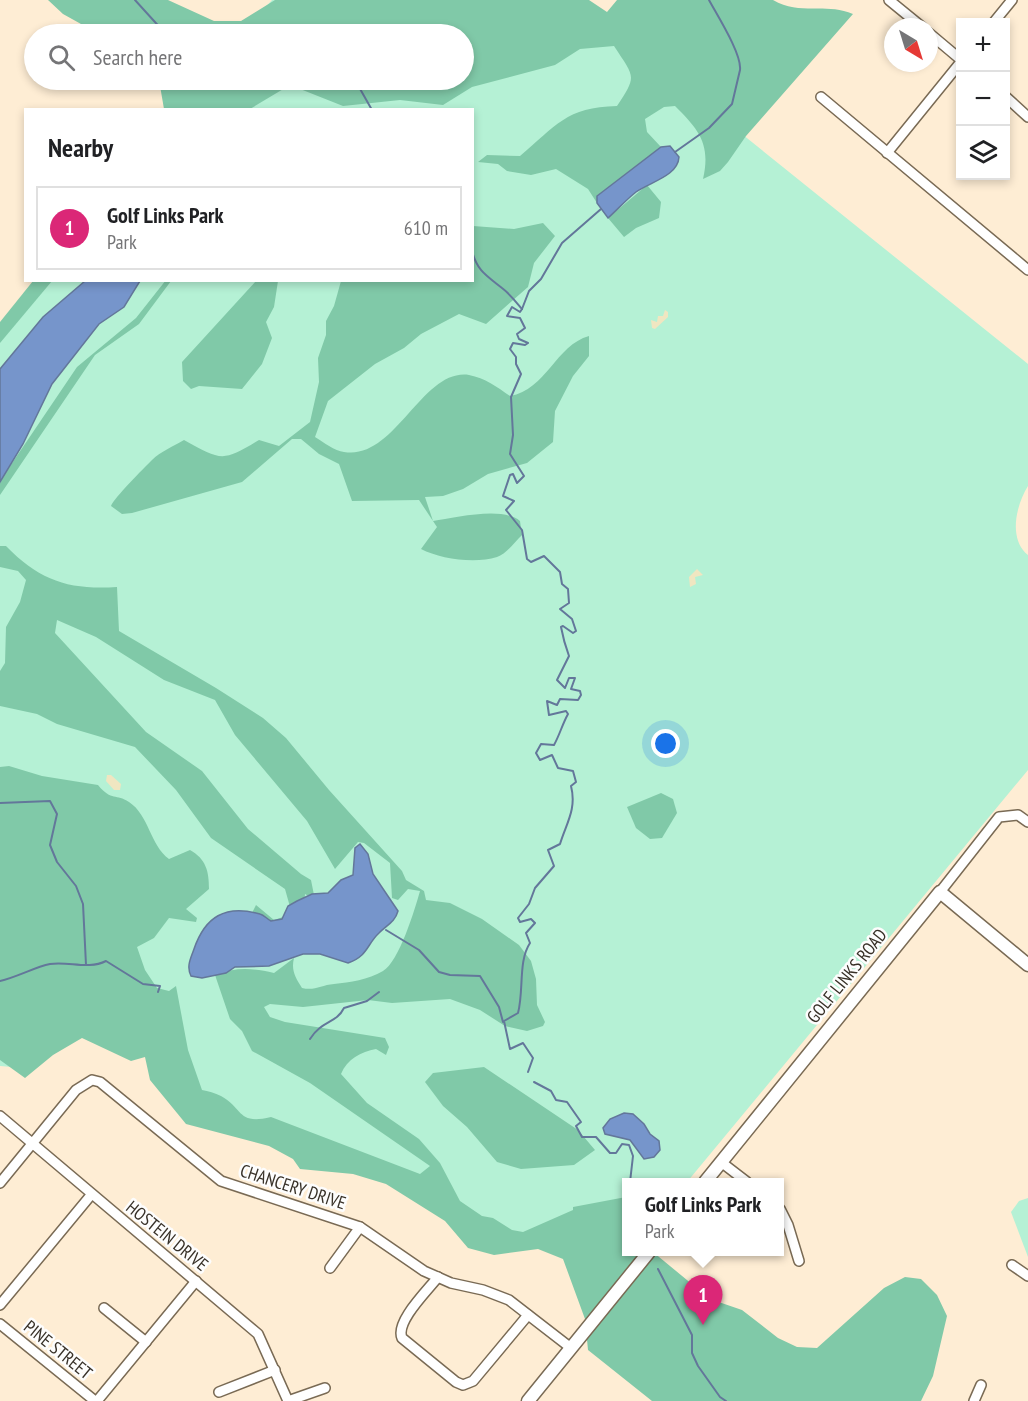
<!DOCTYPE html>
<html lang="en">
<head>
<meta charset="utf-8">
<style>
  body { margin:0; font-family:"PT Sans Narrow",sans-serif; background:#f6f6f6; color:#202124 }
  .controls { position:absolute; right:18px; top:18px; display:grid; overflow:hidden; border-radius:0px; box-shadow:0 3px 9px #0003 }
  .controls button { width:54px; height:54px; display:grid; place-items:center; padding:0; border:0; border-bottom:2px solid #e0e0e0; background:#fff; color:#202124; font:30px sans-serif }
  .compass { position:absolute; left:884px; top:18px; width:54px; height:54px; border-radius:50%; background:#fff; box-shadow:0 3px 9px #0003; rotate:142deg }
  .you { position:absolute; left:666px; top:744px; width:21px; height:21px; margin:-15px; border:4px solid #fff; border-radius:50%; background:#1a73e8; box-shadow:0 0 0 9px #1a73e833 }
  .badge { display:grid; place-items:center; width:39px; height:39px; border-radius:50%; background:#db2777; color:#fff; font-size:20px; font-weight:700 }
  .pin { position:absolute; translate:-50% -50px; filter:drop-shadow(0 2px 3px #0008) }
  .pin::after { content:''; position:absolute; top:32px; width:21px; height:18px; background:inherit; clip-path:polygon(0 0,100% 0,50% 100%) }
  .popup { position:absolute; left:622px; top:1178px; width:162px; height:78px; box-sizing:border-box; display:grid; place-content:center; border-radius:0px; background:#fff; filter:drop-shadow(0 2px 4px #0005); font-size:20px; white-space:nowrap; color:#757577 }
  .popup b { font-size:22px; color:#202124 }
  .popup::after { content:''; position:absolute; left:50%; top:100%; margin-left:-12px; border:12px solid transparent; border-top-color:#fff }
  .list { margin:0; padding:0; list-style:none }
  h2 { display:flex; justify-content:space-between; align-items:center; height:78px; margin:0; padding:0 24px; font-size:26px }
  h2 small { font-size:20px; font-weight:400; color:#757577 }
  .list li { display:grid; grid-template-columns:39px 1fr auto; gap:18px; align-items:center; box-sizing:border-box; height:84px; margin:0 12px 12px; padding:0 12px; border:2px solid #e0e0e0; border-radius:0px }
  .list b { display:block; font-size:22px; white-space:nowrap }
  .list p { margin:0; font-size:20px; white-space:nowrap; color:#757577 }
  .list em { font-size:20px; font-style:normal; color:#757577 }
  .icon { flex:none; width:33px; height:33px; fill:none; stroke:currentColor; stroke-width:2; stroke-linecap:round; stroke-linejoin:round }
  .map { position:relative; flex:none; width:1028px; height:1401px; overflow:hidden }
  .search { position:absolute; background:#fff; box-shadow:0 3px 9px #0003; left:24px; top:24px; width:450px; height:66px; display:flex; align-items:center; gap:15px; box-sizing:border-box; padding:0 21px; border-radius:33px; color:#757577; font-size:22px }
  .panel { position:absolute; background:#fff; box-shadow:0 3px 9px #0003; left:24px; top:108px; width:450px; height:174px; border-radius:0px }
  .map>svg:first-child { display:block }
</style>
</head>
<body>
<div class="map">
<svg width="1028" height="1401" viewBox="0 0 1028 1401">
  <rect width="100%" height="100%" fill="#feedd4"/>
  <!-- green -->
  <g fill="#b5f1d5">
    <path d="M272 0H575L1028 364V486C1016 505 1008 539 1028 555V770L687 1182H626V1252L608 1278 550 1234 499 1245 363 1166 220 1123 114 1019 12 1067 0 1066V331L41 281 472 280V110L181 109 206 80H464V34L261 12Z"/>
    <path d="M1028 1198V1257L1011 1212 1019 1201Z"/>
  </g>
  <!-- forest -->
  <g fill="#80c9a8">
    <path d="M48 0H168L214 21H241L275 0H589L607 12 617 0H773C801 16 824 2 853 14L746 136 728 162 720 171 703 179C711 144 699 130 675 106L664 107 645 119 647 132 661 147 597 196V203L588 189 556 169 531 175 507 171 498 164 478 162 487 155 520 156C556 126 566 107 617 106 638 75 634 77 614 46L580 49 555 65 472 87 443 105 400 100 343 106 290 85 250 109H164L159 80H464V34H99L63 14Z"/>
    <path d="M647 185 661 202 659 218 636 228 624 237 608 218Z"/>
    <path d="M543 223 555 236 534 263 528 287 486 324 459 314 421 334 404 348 375 364 328 401 315 437C323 442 335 451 344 452 395 461 422 368 469 375 485 378 497 387 510 396 546 390 556 345 589 336V356L573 376 555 411 553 442 527 463 488 474 463 489 443 496 425 497 433 521C455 518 502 506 520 521L522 535C515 542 506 554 497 557 475 564 440 559 421 549L437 527 419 500 352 501 339 464 319 454 301 439H292L242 482 132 513 122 514 111 506C114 498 144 468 152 460 160 452 174 446 184 440 221 460 222 463 259 440L279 446 310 422 319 382 318 358 326 335V321L334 306 341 281 472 280 473 226 514 229Z"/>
    <path d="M166 280 171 281 139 324 95 355 0 495V483L4 475 77 367 136 318Z"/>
    <path d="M33 281H52L0 343V322Z"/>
    <path d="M256 281H278L274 307 266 322 272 338 262 364 242 389 199 386 191 389 183 381 182 362Z"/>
    <path d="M0 546H6C40 581 69 590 117 587L119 631 216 688 263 718 286 738 329 790 402 871 406 880 424 891 426 900 450 903 482 919 519 945 531 961 536 979 537 1005 545 1022 543 1026 527 1031 505 1026 480 1010 450 999 392 1003 368 1000 303 1007 270 1004 264 1007 270 1017 285 1022 385 1038 389 1047 386 1055 376 1049C361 1052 347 1059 341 1074L367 1103 419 1139 440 1163 460 1201 482 1216 493 1218 512 1230 523 1232 573 1210V1207L626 1197V1252H653L710 1299 742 1310 778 1338 797 1347 817 1348 884 1288 905 1277 921 1279 937 1295 947 1316 933 1376 921 1401H652L588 1350 585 1319 563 1259 538 1249 494 1255 468 1248 445 1221 386 1184 353 1174 300 1169 293 1159 269 1146 186 1124 150 1080 145 1057 131 1061 82 1038 53 1055 25 1078 0 1060V767L9 766 42 776 98 785C112 802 116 793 129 802 149 815 150 845 169 859L190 850C206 859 209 871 209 889L186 909 197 918 196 922 169 918 154 938 137 947 145 970 157 988 169 991 176 986 188 1050 202 1090C208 1091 215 1093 221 1096 244 1109 237 1125 271 1117L420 1174 430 1166 310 1083 252 1051 242 1031 230 1019 215 975C235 967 253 968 274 973L294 958C291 970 295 977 302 988 315 991 321 985 334 984 350 982 368 980 383 971 399 962 415 909 420 891L408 889 398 900 392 898 390 863 364 843 358 842 335 869 307 821 235 735 215 700 164 680 96 637 57 620 55 633 146 732 202 771 248 829 301 874 311 880 315 900 305 894 304 905 274 926 252 913 256 905 274 920 292 914 285 889 211 838 176 790 135 747 57 724 37 714 0 706V671L5 663 6 627 20 602 26 580 18 571 0 567Z"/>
    <path d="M661 793 673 799 677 813 662 838 650 839 636 828 627 807Z"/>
    <path d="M484 1067 578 1130 595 1150 574 1165 521 1169 497 1162 467 1127 443 1106 425 1082 433 1073Z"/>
  </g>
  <!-- sand -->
  <g fill="#f0e6c1">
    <path d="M665 310 668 312V317L655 329 652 328 651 320 657 322 658 316H663Z"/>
    <path d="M697 569 703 575 695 577 696 584 690 587 689 577Z"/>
    <path d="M107 775H111L121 784 120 790H114L106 781Z"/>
  </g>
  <!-- water -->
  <g fill="#7695cb" stroke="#63779a" stroke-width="1.5">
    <path d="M670 146 679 157C678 176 650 182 636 192 627 199 617 210 608 218L597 203V196L661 147Z"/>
    <path d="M85 281H140L124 307 99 324 52 384 23 444 0 482V369L43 317Z"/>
    <path d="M360 844 368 854 373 874 398 911C395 922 387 925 379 933 367 944 368 956 348 963L320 954H303L269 966 235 967 226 973 202 978 191 976C186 966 191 958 194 949 205 917 225 904 260 914 264 915 267 919 271 921L282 919 288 906 297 901 312 894 328 893 341 880 353 875 355 848Z"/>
    <path d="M624 1113 633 1114 644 1124 650 1134 659 1141 660 1150 654 1157 644 1159 630 1140 605 1134 603 1128 610 1119Z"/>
  </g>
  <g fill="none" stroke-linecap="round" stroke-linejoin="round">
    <!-- stream -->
    <g stroke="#63779a" stroke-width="2">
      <path d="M135 0 164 32 174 34"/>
      <path d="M355 80 372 110"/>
      <path d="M675 152 709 128 732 104 740 70C742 54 717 15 709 0"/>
      <path d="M472 251C477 271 487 276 502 288 510 294 516 302 522 309"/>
      <path d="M522 309 520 312 512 307 507 316 520 318 525 328 517 334 519 339 528 343 525 345 513 343 510 349 516 357V364L521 374 511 397 513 435 510 454 524 476 517 483 513 474 510 475 503 496 514 501 506 510 522 530 527 559 531 562 544 556 560 572 562 584 568 589 569 603 560 609 572 619 576 631 573 633 563 626 561 627C563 638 565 645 569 656L557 680 565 688 569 678H575L571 689 580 691 581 695 578 700 560 699 557 705 547 701 549 715 566 711 568 714C562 725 560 734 554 745L541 744 536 753 540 760 552 755 558 768 573 771 576 782 571 786C577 809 566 824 560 844L548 850 554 866 535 888 529 904 518 918 520 922 531 919 535 923 526 933 530 943C518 961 524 991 518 1013L504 1021 510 1049 523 1043 533 1058 528 1072"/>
      <path d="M522 309 529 291 541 279 562 243 601 209"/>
      <path d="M0 803 50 801 57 814 50 845 57 862 76 886 83 904 86 965"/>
      <path d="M386 930 419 950 439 972 450 975 480 976 499 1007 503 1022"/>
      <path d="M0 981C17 977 35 967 50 964 69 961 88 970 106 961L143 984 160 986 158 992"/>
      <path d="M310 1039C322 1020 336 1024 344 1008L367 1001 379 992"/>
      <path d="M534 1082 551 1091 556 1100 567 1102 581 1122 576 1126 582 1137H596L610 1153H616L622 1144 629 1145 633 1156 630 1182"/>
      <path d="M626 1200V1207"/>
      <path d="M626 1234V1246"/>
      <path d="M629 1252 631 1255"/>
      <path d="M658 1269 692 1335V1353L698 1366 720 1397 726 1401"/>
    </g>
    <!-- minor casing -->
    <g stroke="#796a54" stroke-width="12">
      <g id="minor">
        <path d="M889 0 922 27"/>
        <path d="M994 22 1012 0"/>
        <path d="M929 33 960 59"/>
        <path d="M821 97 1028 270"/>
        <path d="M1006 97 1028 117"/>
        <path d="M887 153 960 63"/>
        <path d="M940 892 999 817 1018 815 1028 822"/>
        <path d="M0 1116 258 1334 288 1401"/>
        <path d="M721 1162 747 1182"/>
        <path d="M0 1183 76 1090 92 1080 100 1082 221 1181 360 1227 424 1271 451 1283 483 1290 509 1300 571 1348"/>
        <path d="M780 1209 788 1225 799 1261"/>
        <path d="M1012 1265 1028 1276"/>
        <path d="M330 1268 360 1227"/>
        <path d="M438 1277C427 1291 395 1322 402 1338L456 1382 463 1385 473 1381 528 1315"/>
        <path d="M0 1305 91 1195"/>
        <path d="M104 1308 146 1342"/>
        <path d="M0 1324 95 1401"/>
        <path d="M219 1392 275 1370"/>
        <path d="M97 1401 196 1281"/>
        <path d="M288 1401 325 1388"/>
        <path d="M974 1401 981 1385"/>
      </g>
    </g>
    <!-- major casing -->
    <g stroke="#796a54" stroke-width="15">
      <g id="major">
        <path d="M705 1182 940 892 1028 965"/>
        <path d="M528 1401 649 1252"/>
      </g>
    </g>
    <!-- minor -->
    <use href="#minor" stroke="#fff" stroke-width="9"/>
    <!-- major -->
    <use href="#major" stroke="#fff" stroke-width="12"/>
  </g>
  <g text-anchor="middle" stroke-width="5" stroke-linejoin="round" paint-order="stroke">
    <!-- street labels -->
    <g font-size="18" fill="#383128" stroke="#fdfdfd">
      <text transform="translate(847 976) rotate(-51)" y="6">GOLF LINKS ROAD</text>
      <text transform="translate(293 1187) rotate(18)" y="6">CHANCERY DRIVE</text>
      <text transform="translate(167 1236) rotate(39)" y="6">HOSTEIN DRIVE</text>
      <text transform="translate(58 1350) rotate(39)" y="6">PINE STREET</text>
    </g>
  </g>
</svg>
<div class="controls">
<button>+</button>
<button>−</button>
<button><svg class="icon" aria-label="layers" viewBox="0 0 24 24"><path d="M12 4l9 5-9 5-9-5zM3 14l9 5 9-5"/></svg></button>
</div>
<svg class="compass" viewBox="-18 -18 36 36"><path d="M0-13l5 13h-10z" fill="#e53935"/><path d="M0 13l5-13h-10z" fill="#757577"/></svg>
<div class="you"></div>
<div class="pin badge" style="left:703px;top:1325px">1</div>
<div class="popup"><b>Golf Links Park</b>Park</div>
<div class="search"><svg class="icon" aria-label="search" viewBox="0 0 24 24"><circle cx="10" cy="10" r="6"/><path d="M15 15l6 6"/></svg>Search here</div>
<section class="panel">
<h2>Nearby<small></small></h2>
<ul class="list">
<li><span class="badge">1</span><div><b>Golf Links Park</b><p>Park</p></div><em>610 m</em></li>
</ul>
</section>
</div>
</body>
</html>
